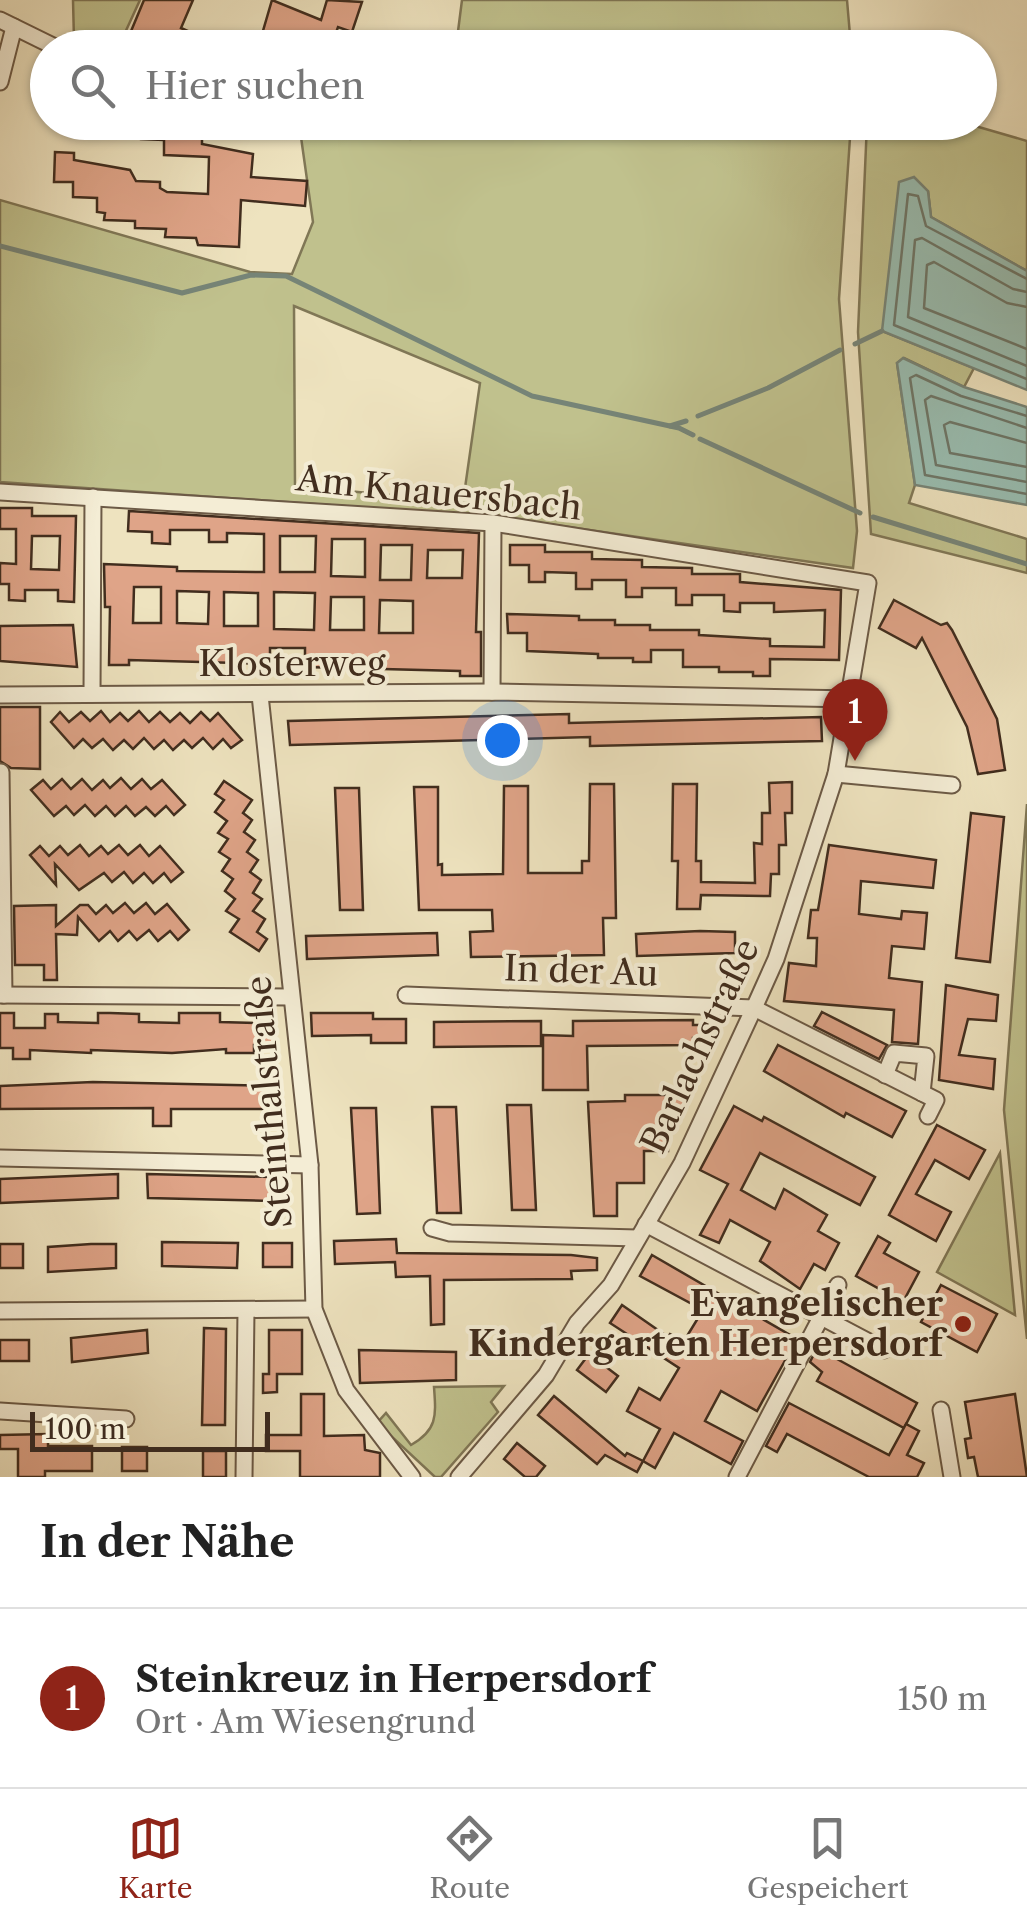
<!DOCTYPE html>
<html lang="de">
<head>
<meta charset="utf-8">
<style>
  body { margin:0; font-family:"Libre Caslon Text",serif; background:#f2f2f2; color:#222 }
  .scale { position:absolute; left:30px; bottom:25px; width:240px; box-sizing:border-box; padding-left:10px; border:5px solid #412d1e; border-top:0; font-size:28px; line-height:35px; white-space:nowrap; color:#412d1e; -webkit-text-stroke:8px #f4edd5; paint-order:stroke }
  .you { position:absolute; left:502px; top:740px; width:35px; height:35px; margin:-25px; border:8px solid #fff; border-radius:50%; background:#1a73e8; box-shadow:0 0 0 15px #1a73e833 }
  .badge { display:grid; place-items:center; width:65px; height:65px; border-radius:50%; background:#8f2418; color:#fff; font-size:32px; font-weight:700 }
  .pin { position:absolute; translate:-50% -82px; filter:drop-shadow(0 2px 5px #0008) }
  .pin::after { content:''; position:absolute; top:52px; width:35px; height:30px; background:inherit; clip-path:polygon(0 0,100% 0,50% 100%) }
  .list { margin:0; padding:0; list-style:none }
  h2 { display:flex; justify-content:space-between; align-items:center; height:130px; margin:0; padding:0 40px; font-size:42px }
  h2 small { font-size:32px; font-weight:400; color:#767676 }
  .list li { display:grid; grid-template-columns:65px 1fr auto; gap:30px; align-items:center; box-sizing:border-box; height:180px; padding:0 40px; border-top:2px solid #e0e0e0 }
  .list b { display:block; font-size:38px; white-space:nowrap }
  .list p { margin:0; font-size:32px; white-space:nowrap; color:#767676 }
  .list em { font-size:32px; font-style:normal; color:#767676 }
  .icon { flex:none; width:55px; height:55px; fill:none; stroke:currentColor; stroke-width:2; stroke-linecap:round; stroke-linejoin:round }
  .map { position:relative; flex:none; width:1027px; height:1477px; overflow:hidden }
  .search { position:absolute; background:#fff; box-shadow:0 2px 8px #0004; left:30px; right:30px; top:30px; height:110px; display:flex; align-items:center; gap:25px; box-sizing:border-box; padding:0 35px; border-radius:55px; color:#767676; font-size:38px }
  .sheet { height:310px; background:#fff }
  nav { display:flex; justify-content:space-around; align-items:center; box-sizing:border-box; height:140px; border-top:2px solid #e0e0e0; background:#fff; font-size:28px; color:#767676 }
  nav a { display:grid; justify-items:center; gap:5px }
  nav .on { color:#8f2418 }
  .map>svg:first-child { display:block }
</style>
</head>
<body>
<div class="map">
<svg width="1027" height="1477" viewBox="0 0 1027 1477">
  <rect width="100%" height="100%" fill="#eee3bf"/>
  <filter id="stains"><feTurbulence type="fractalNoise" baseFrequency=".002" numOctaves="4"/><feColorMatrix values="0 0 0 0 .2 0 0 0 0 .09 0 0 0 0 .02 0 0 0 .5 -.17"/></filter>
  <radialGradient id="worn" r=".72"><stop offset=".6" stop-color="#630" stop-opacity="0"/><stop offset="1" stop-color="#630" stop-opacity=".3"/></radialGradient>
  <!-- green -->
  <g fill="#c0c18d" stroke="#807756" stroke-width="2.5" fill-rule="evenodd">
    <path d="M73 0H140L118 48 90 47 74 40Z"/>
    <path d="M462 0H847L851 47H456Z"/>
    <path d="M446 122 851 123 839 299 857 531 853 568 499 517 0 482V200L250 272 292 274 313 222 299 123H379L410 139 444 135ZM294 306 480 383 463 502 295 486Z"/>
    <path d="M867 123H965L1027 141V271L931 217 928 191 882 331 974 368 964 387 904 358 897 363 915 485 909 503 1027 539V573L871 534 858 332Z"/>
    <path d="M1027 804V1339L1004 1110Z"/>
    <path d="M1000 1153 1015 1315 937 1272Z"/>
    <path d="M504 1386 491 1402 498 1412 441 1477H435L377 1423 386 1413 411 1445C438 1430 436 1415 434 1387Z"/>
  </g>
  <!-- water -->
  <g fill="#99beb2" stroke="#768477" stroke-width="2.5">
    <path d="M914 177 928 191 931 217 1027 271V390L882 331 899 182Z"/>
    <path d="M903 358 964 387 1027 407V505L915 485 897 363Z"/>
  </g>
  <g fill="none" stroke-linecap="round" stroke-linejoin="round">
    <!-- shore -->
    <g stroke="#6d7668" stroke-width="2.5">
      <path d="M1027 279 926 226 918 196 908 194 894 325 1027 379"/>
      <path d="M1027 292 1013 289 922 238 915 240 908 317 1027 366"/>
      <path d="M1027 307 1007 303 934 262 927 265 924 308 1027 349"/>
      <path d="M1027 416 961 396 916 375 910 378 925 475 1027 494"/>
      <path d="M1027 428 931 396 925 400 936 465 1027 482"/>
      <path d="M1027 443 950 422 944 425 950 453 1027 467"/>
    </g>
    <!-- stream -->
    <g stroke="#768477" stroke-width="5">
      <path d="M0 246 182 293 251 275 286 276 532 396 679 428 693 435"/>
      <path d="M855 344 882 331"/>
      <path d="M698 416 768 388 840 350"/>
      <path d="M670 426 686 421"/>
      <path d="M700 439 860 513"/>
      <path d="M873 517 1027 564"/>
    </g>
  </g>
  <!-- building -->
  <g fill="#dfa488" stroke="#412d1e" stroke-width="2.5" fill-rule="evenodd">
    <path d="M144 0H193L181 28 225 48H124Z"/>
    <path d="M272 0 321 20 327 0 362 2 352 32 338 27 332 44 296 33 290 48H258Z"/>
    <path d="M141 122 202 130V144L253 154 251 177 307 181 305 206 241 200 239 247 198 245 196 238 165 237 166 229 135 228V221L104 220 105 213 97 212V198L73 197V182H54L55 152 74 153V160L130 170 136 181 160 182V188L167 192 208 194 209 157 164 155V140L141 139Z"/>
    <path d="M0 508H32V516H76L74 602 58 601V590H25V601L9 600V584H0V563L16 564V529H0ZM32 536H60L59 570 31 569Z"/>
    <path d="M129 511 479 533 476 632H481V676H460V671L305 667V648H270V664L129 660V665H109L110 607H105L104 564 177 567V571L264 572V534L227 533V542H209V530H170V544L152 543V532L128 531ZM280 536H316L315 572H280ZM332 539H365V577L331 576ZM381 545H412L411 580H380ZM428 550H463L462 578H427ZM134 587H161V623H133ZM177 591 209 592 208 624 177 623ZM224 592 258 593V626H224ZM274 592 315 593 314 630 274 629ZM331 597H364V630H330ZM380 600 413 601V633H379Z"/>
    <path d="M510 545H545V552H592V559L642 560V567L692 568V574H740V582L841 590 839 660 770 659V676H753V672H719V667H683V650H651V662H633V658H598V654L527 651V633H508L507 614 579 616V620H615V625H650V630H699V635L770 639V646L824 647 825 610 774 612V603H740V612L724 611V595H692V605H676V588H642V597H626V580H592V589H576V573L545 572V582H529V565H510Z"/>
    <path d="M894 600 941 625 947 623 952 630 997 719 1005 770 978 774 967 727 922 638 916 648 879 628Z"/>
    <path d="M73 625 77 667 0 661V626Z"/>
    <path d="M0 707H40V769L11 768 0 761Z"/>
    <path d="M101 711 110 722 120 713 128 721 139 711 149 722 160 712 170 722 180 713 190 723 201 712 210 721 218 713 242 740 231 748 223 739 213 749 203 738 192 748 184 740 173 750 164 740 154 749 144 738 133 749 124 740 113 750 103 739 92 748 83 739 74 748 51 722 60 712 69 722 81 712 90 721Z"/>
    <path d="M569 714V723L821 717 822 741 590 746V737L290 745 288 721Z"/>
    <path d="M121 778 131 789 142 779 151 789 162 780 185 805 174 815 166 806 155 816 146 807 135 816 126 806 115 816 106 806 95 816 85 805 74 815 66 806 54 816 31 790 43 780 51 789 62 779 71 789 82 779 92 790 103 780 110 788Z"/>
    <path d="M224 781 252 800 243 813 252 820 244 832 255 840 247 852 258 860 250 872 261 880 253 893 262 899 253 911 265 919 257 932 267 939 259 951 230 932 239 919 226 911 235 899 225 891 233 879 222 871 230 859 219 852 228 839 218 833 227 821 215 812 224 800 215 794Z"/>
    <path d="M792 782V813H785L786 845H779V874H771L770 896 701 895 700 909H677L678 861H672L673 784H697L696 861H701V882L755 883 754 843 762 844V813H770L769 783Z"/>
    <path d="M590 784H614L616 918H603L604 955 471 957 470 932 493 931 492 910H419L414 787H438V865L442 864V875L503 874 504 786H528V873H582V861H589Z"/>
    <path d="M335 788H359L363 910H340Z"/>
    <path d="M971 813 1004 817 990 962 956 958Z"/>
    <path d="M80 845 89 856 101 846 108 854 119 845 128 855 140 845 149 856 160 846 183 872 171 882 164 873 153 883 144 873 133 883 124 872 112 882 104 873 79 890 55 864 56 885 30 855 40 846 49 856 60 846 68 855Z"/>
    <path d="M829 845 936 860 933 888 861 881 859 914 901 919 902 911 927 913 924 949 892 946 889 978 922 982 918 1044 892 1042 894 1010 784 1001 789 963 816 966 817 938H808L811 910H818Z"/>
    <path d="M125 903 134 913 146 903 155 914 167 904 189 930 178 940 170 931 158 941 149 930 137 940 129 931 118 941 110 931 99 941 78 917 77 935 56 934 57 980H44V965H15L14 906 56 905V926L80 905H88L96 914 106 905 113 913Z"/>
    <path d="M700 931 735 932V953L637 956 636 934Z"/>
    <path d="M437 933 438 955 307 959 306 936Z"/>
    <path d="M946 985 998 995 996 1021 968 1019 959 1055 995 1059 993 1089 939 1080Z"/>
    <path d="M260 1012 273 1013V1045H254V1053H226V1049L172 1053 91 1050V1053L30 1050V1059H13V1048H0V1013H14V1028H45V1014H58V1022L98 1023V1013H110L139 1014V1022L179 1023V1013H220V1022L260 1023Z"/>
    <path d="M822 1012 887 1045 879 1059 814 1026Z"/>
    <path d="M311 1013H373V1019H406V1043H371V1035L312 1036Z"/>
    <path d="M693 1020V1025H714V1038H693V1045L587 1046 588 1090H543V1035L573 1036V1021Z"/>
    <path d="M541 1021V1046L434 1047V1022Z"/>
    <path d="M778 1045 906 1111 892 1137 846 1113 844 1117 764 1071Z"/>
    <path d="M93 1082 275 1086V1109H171V1126H153V1108L0 1109V1086Z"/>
    <path d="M625 1095H687L686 1108H668V1151H644V1183H617V1216H594L588 1102 625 1101Z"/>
    <path d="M507 1105H531L536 1210H512Z"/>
    <path d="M734 1106 762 1121 764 1117 875 1177 860 1205 760 1153 741 1190 775 1209 784 1189 827 1215 818 1231 839 1243 825 1270 814 1264 800 1289 760 1261 770 1242 730 1220 719 1243 700 1235 728 1184 700 1170Z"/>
    <path d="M432 1107H456L461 1213H437Z"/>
    <path d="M351 1108H376L380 1213 357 1214Z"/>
    <path d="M937 1125 985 1150 969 1179 935 1160 916 1194 951 1212 936 1241 889 1215Z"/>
    <path d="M118 1174V1198L0 1203V1179Z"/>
    <path d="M147 1174 271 1177 272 1201 148 1198Z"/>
    <path d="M878 1236 890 1243 884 1253 919 1272 903 1302 856 1276Z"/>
    <path d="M396 1239 397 1253 571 1255 597 1258V1270L571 1271 572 1279 444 1280V1324L431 1325 430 1276 396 1277 395 1262 335 1264 334 1241Z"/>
    <path d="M162 1242 238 1243 237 1268 162 1266Z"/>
    <rect x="263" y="1243" width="29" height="24"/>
    <rect x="0" y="1244" width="23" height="24"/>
    <path d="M91 1244H116V1268L48 1272V1247Z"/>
    <path d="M652 1255 797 1339 757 1411 721 1391 705 1421 743 1441 731 1464 674 1433 655 1468 643 1461 660 1429 627 1411 639 1388 660 1400 679 1368 610 1323 622 1305 668 1337 670 1334 684 1341 703 1310 640 1276Z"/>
    <path d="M941 1285 997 1314 977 1352 921 1322Z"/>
    <path d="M204 1328 226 1329 225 1425H202Z"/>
    <path d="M147 1330 148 1353 72 1362 71 1338Z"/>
    <path d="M269 1330H302V1374H277V1392L263 1393V1374H269Z"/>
    <rect x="0" y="1340" width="29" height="21"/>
    <path d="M817 1348 917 1403 904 1428 817 1381 822 1372 810 1362Z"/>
    <path d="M359 1350 456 1352V1380L360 1383Z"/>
    <path d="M589 1354 618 1376 606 1392 577 1370Z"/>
    <path d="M301 1394H324V1436L364 1435 365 1450 380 1453V1477H300V1451H266V1435H301Z"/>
    <path d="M1015 1394 1027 1477H978L974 1457 968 1458 965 1439 971 1438 965 1402Z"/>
    <path d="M554 1396 625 1456 627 1453 643 1461 637 1472 605 1455 597 1464 538 1415Z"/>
    <path d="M789 1403 889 1455 906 1424 919 1431 907 1455 924 1463 917 1477H869L787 1434 777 1452 766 1446Z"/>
    <path d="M48 1434V1446H92V1471H45V1477H18V1449H0V1435Z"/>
    <path d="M517 1443 545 1466 536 1477H525L504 1459Z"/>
    <rect x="122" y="1447" width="25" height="24"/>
    <rect x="203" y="1451" width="23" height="26"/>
  </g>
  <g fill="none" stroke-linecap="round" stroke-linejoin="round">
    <!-- street casing -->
    <g stroke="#6c5a46" stroke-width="19">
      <g id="street">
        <path d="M0 20 57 48"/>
        <path d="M0 82 14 27"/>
        <path d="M224 122 231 126"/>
        <path d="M0 492 493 523 868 583 836 774 776 959 754 1008 682 1163 611 1285 577 1323 546 1375 459 1477"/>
        <path d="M492 692 493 523"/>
        <path d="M92 694 93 497"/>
        <path d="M0 695 492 692 852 699"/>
        <path d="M260 695 310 1165 314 1309 346 1390 412 1477"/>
        <path d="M1 772 4 995"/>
        <path d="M836 774 952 785"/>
        <path d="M0 995 290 997"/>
        <path d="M406 995 754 1008 936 1100 928 1116"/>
        <path d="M885 1075 894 1053 926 1056 922 1093"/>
        <path d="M0 1158 310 1165"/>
        <path d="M646 1224 884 1350"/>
        <path d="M432 1228 450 1233 637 1238"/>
        <path d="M0 1311 314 1309"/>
        <path d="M941 1410 952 1477"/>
        <path d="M0 1411 126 1419"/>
        <path d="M244 1477 246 1310"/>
        <path d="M737 1477 838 1285"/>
      </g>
    </g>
    <!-- street -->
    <use href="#street" stroke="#f4edd5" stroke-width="15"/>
  </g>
  <!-- markers -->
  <circle fill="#8f2418" stroke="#f4edd5" stroke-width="4" cx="963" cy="1324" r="10"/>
  <g text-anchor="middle" stroke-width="8" stroke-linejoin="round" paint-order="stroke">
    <!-- street labels -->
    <g font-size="35" fill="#412d1e" stroke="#f4edd5">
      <text transform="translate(439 493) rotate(6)" y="12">Am Knauersbach</text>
      <text x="292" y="676">Klosterweg</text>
      <text transform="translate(581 971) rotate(2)" y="12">In der Au</text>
      <text transform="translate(700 1046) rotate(-65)" y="12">Barlachstraße</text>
      <text transform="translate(269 1102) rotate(-95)" y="12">Steinthalstraße</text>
    </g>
    <!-- poi labels -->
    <g font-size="35" font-weight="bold" fill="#412d1e" stroke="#f4edd5" text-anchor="end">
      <text x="943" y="1316">Evangelischer<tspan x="943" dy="40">Kindergarten Herpersdorf</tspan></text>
    </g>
  </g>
  <rect width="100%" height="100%" filter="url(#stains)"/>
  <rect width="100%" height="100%" fill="url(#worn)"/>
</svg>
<div class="scale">100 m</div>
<div class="you"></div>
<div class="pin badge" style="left:855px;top:761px">1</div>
<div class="search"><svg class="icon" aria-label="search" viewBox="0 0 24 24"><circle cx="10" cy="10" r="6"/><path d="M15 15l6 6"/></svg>Hier suchen</div>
</div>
<section class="sheet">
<h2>In der Nähe<small></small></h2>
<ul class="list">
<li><span class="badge">1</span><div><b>Steinkreuz in Herpersdorf</b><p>Ort · Am Wiesengrund</p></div><em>150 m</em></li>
</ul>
</section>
<nav>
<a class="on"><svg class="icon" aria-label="map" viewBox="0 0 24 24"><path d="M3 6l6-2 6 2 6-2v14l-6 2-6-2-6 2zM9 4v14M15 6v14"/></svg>Karte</a>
<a><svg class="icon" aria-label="directions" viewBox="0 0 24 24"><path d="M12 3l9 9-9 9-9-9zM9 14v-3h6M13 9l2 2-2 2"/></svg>Route</a>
<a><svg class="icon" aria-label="saved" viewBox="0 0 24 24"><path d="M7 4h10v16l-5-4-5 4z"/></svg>Gespeichert</a>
</nav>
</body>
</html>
